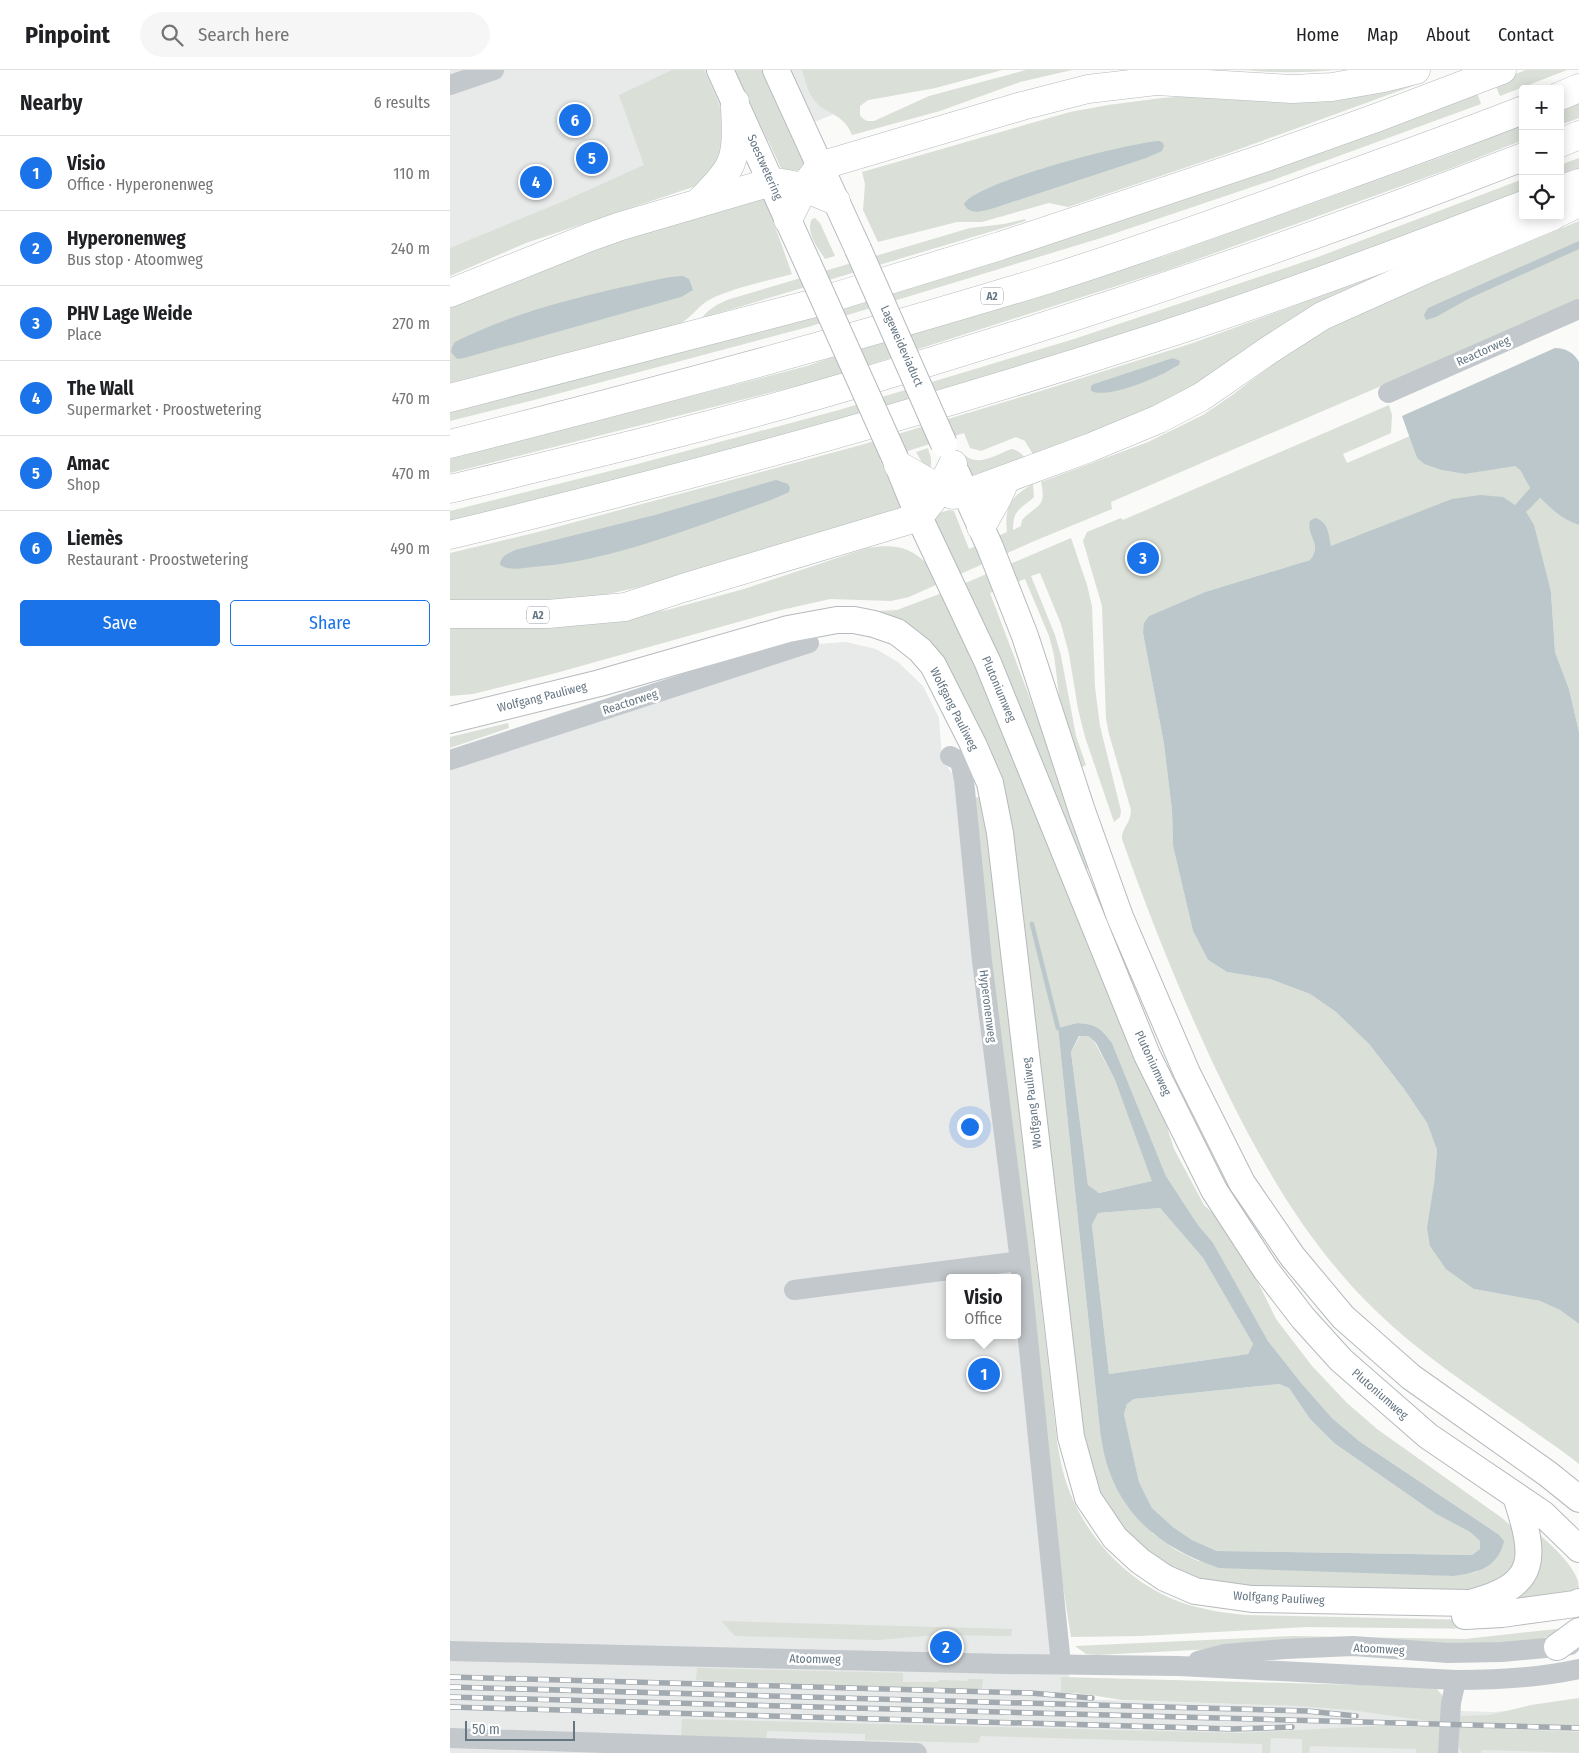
<!DOCTYPE html>
<html lang="en">
<head>
<meta charset="utf-8">
<style>
  body { margin:0; font-family:"Fira Sans Condensed",sans-serif; background:#f6f6f6; color:#202124 }
  .controls { position:absolute; right:15px; top:15px; display:grid; overflow:hidden; border-radius:5px; box-shadow:0 2px 12px #0003 }
  .controls button { width:45px; height:45px; display:grid; place-items:center; padding:0; border:0; border-bottom:1px solid #e0e0e0; background:#fff; color:#202124; font:25px sans-serif }
  .scale { position:absolute; left:15px; bottom:12px; width:110px; box-sizing:border-box; padding-left:5px; border:2px solid #657683; border-top:0; font-size:14px; line-height:18px; white-space:nowrap; color:#657683; -webkit-text-stroke:4px #fff; paint-order:stroke }
  .you { position:absolute; left:519px; top:1056px; width:18px; height:18px; margin:-12px; border:4px solid #fff; border-radius:50%; background:#1a73e8; box-shadow:0 0 0 8px #1a73e833 }
  .badge { display:grid; place-items:center; width:32px; height:32px; border-radius:50%; background:#1a73e8; color:#fff; font-size:16px; font-weight:700 }
  .pin { position:absolute; translate:-50% -50%; border:2px solid #fff; box-shadow:0 1px 5px #0006 }
  .popup { position:absolute; left:496px; top:1204px; width:75px; height:65px; box-sizing:border-box; display:grid; place-content:center; border-radius:5px; background:#fff; filter:drop-shadow(0 1px 4px #0005); font-size:16px; white-space:nowrap; color:#757577 }
  .popup b { font-size:19px; color:#202124 }
  .popup::after { content:''; position:absolute; left:50%; top:100%; margin-left:-10px; border:10px solid transparent; border-top-color:#fff }
  .list { margin:0; padding:0; list-style:none }
  h2 { display:flex; justify-content:space-between; align-items:center; height:65px; margin:0; padding:0 20px; font-size:21px }
  h2 small { font-size:16px; font-weight:400; color:#757577 }
  .list li { display:grid; grid-template-columns:32px 1fr auto; gap:15px; align-items:center; box-sizing:border-box; height:75px; padding:0 20px; border-top:1px solid #e0e0e0 }
  .list b { display:block; font-size:19px; white-space:nowrap }
  .list p { margin:0; font-size:16px; white-space:nowrap; color:#757577 }
  .list em { font-size:16px; font-style:normal; color:#757577 }
  .actions { display:flex; gap:10px; padding:15px 20px }
  .actions a { flex:1; padding:11px 0; border:1px solid #1a73e8; border-radius:5px; text-align:center; font-size:18px; color:#1a73e8 }
  .actions .main { background:#1a73e8; color:#fff }
  .icon { flex:none; width:28px; height:28px; fill:none; stroke:currentColor; stroke-width:2; stroke-linecap:round; stroke-linejoin:round }
  .map { position:relative; flex:none; width:1129px; height:1683px; overflow:hidden }
  header { display:flex; align-items:center; gap:30px; box-sizing:border-box; height:70px; padding:0 25px; background:#fff; border-bottom:1px solid #e0e0e0 }
  header strong { font-size:24px }
  nav { display:flex; gap:28px; margin-inline-start:auto; font-size:18px }
  .search { width:350px; height:45px; background:#f6f6f6; display:flex; align-items:center; gap:12px; box-sizing:border-box; padding:0 18px; border-radius:28px; color:#757577; font-size:19px }
  main { display:flex }
  aside { flex:1; background:#fff }
  .map>svg:first-child { display:block }
</style>
</head>
<body>
<header>
<strong>Pinpoint</strong>
<div class="search"><svg class="icon" aria-label="search" viewBox="0 0 24 24"><circle cx="10" cy="10" r="6"/><path d="M15 15l6 6"/></svg>Search here</div>
<nav><a>Home</a><a>Map</a><a>About</a><a>Contact</a></nav>
</header>
<main>
<aside>
<h2>Nearby<small>6 results</small></h2>
<ul class="list">
<li><span class="badge">1</span><div><b>Visio</b><p>Office · Hyperonenweg</p></div><em>110 m</em></li>
<li><span class="badge">2</span><div><b>Hyperonenweg</b><p>Bus stop · Atoomweg</p></div><em>240 m</em></li>
<li><span class="badge">3</span><div><b>PHV Lage Weide</b><p>Place</p></div><em>270 m</em></li>
<li><span class="badge">4</span><div><b>The Wall</b><p>Supermarket · Proostwetering</p></div><em>470 m</em></li>
<li><span class="badge">5</span><div><b>Amac</b><p>Shop</p></div><em>470 m</em></li>
<li><span class="badge">6</span><div><b>Liemès</b><p>Restaurant · Proostwetering</p></div><em>490 m</em></li>
</ul>
<div class="actions"><a class="main">Save</a><a>Share</a></div>
</aside>
<div class="map">
<svg width="1129" height="1683" viewBox="0 0 1129 1683">
  <rect width="100%" height="100%" fill="#fafaf8"/>
  <!-- built -->
  <g fill="#e8e9e9" fill-rule="evenodd">
    <path d="M0 0H552L485 18 418 30 95 163 0 199Z"/>
    <path d="M396 572 426 579 448 592 473 616 489 648 492 688 510 716 528 891 622 1629 1043 1642 1105 1637 1129 1632V1683H0V698L367 574ZM500 1208H568V1265H500Z"/>
  </g>
  <!-- green -->
  <g fill="#dadfd7" fill-rule="evenodd">
    <path d="M222 0H254L275 48 279 76 249 115 76 173 0 206V178L114 131 194 95 169 25Z"/>
    <path d="M285 0H318L357 92C350 103 342 103 331 98Z"/>
    <path d="M352 0H552L485 18 418 30 410 36V45L412 48 417 51H424L479 26 576 0H622L570 12 490 41 402 65C393 42 375 45 364 30 358 23 355 9 352 0Z"/>
    <path d="M795 0H883C854 3 824 3 795 0Z"/>
    <path d="M1076 0H1117L1050 26 1044 12Z"/>
    <path d="M973 10 968 14 773 85 618 137 599 133 532 152H507L428 172 413 140 415 114 412 102 620 42 658 35 712 28Z"/>
    <path d="M1026 19 1031 34 823 110 651 168 358 257 88 329 0 351V339Z"/>
    <path d="M1129 33V48L1110 55V41Z"/>
    <path d="M1073 55V70L1002 98 720 199 371 310 0 403V389L357 296 419 274 520 246 715 186 997 85Z"/>
    <path d="M1129 88V104L1110 111V95Z"/>
    <path d="M1073 109V124L872 199 396 353 0 455V441L184 395 389 340 624 269 868 187Z"/>
    <path d="M314 125 342 204C317 211 281 218 259 230 247 237 240 249 228 255L0 313V233L140 174Z"/>
    <path d="M365 148 370 153 385 186 375 189C368 178 355 162 362 149Z"/>
    <path d="M575 149 576 151 252 248C259 238 268 234 280 229L520 158 554 154Z"/>
    <path d="M1129 151V231L661 432 662 439 582 472 459 527 441 531 380 529 327 541 106 603 23 624 0 626V557L52 558 102 555 217 540 294 519 417 478C444 474 460 476 479 496L482 453 486 444 499 440 504 441 519 479 557 462C554 437 561 426 583 414L584 427C570 440 563 439 563 460L571 456 572 450C587 434 597 438 591 412L698 372 753 345 781 326 827 291 861 269 893 251 928 235Z"/>
    <path d="M947 198 740 324 585 388 575 371 566 367 531 381 520 378 514 363 430 390 455 443 185 518 149 526 105 530 0 532V483L88 462 411 375 581 324 740 274Z"/>
    <path d="M939 335 942 345 941 363 893 384 897 393 960 366 967 388 974 394 991 400 1015 404 1065 395 1070 400 1080 418 1065 435 881 476 859 455C864 468 869 478 860 490L755 522 699 546 693 563 714 674 722 741 723 776 743 861 758 890 777 902 820 909 860 924 886 942 919 974 954 1019 977 1053 987 1080 984 1114 1024 1219 1090 1231 1110 1240 1129 1254V1394C1111 1379 1090 1366 1071 1352 1021 1317 969 1283 925 1240 859 1176 814 1098 774 1016 735 936 702 853 672 769 671 758 681 754 681 740L659 664 656 649 652 536 633 471 637 462 671 448 673 450Z"/>
    <path d="M478 378 481 388V398L474 396 466 382Z"/>
    <path d="M561 379C569 380 572 384 577 391L525 411 512 383C527 398 544 386 561 379Z"/>
    <path d="M1090 428C1101 439 1114 449 1129 455V662L1119 619 1105 582 1101 522 1075 442Z"/>
    <path d="M621 468 637 515 642 536 645 617 650 656 671 741 670 747 664 752 635 667 628 639 619 584 611 554 590 503 581 506 605 565 611 586 626 666 636 695 628 699 611 641 604 585 599 566 575 509 540 523 644 797 630 801 591 698 524 530 507 538 559 661 637 874 711 1038 724 1079 754 1135 772 1152 795 1186 826 1249 862 1296 897 1333 927 1359 1052 1448 1062 1457 1068 1482 1063 1495 1056 1508 1033 1522H797L717 1501 663 1452 633 1388 560 762 497 605 425 548 0 646V636H16L395 539 429 541 447 540 492 523ZM627 953C646 954 651 958 662 973L716 1106 748 1155 763 1174 818 1271 852 1314 882 1348 909 1371 1048 1464 1027 1502 1003 1506 748 1491 726 1480 702 1463 650 1361 608 958Z"/>
    <path d="M58 653 59 658 0 678V667Z"/>
    <path d="M529 727 538 769 607 1371C609 1383 611 1395 614 1405 630 1462 677 1514 733 1533 754 1540 775 1543 797 1545L1027 1550 1129 1543 1108 1550 1035 1559 857 1557 690 1566 621 1567 612 1510 522 728Z"/>
    <path d="M630 966H638L645 973 665 1010 703 1111 648 1123 638 1115 621 982Z"/>
    <path d="M710 1138 753 1188 803 1274 798 1284 659 1304 642 1155 648 1143Z"/>
    <path d="M829 1314 839 1318 860 1349 884 1373 986 1444 1020 1462 1030 1471V1479L1022 1485 767 1481 742 1470 723 1457 702 1438 689 1412 674 1344 677 1334 684 1329Z"/>
    <path d="M1083 1459C1098 1472 1121 1491 1128 1511 1129 1516 1129 1522 1129 1527L1047 1535Z"/>
    <path d="M271 1551 562 1559 561 1566 486 1565 428 1570 285 1566Z"/>
    <path d="M1116 1558 1088 1571 1014 1576 903 1572 647 1585 636 1584 625 1576 842 1566 1015 1569Z"/>
    <path d="M247 1598 453 1603V1612H488L489 1610 518 1611V1609H533L532 1620 246 1610Z"/>
    <path d="M611 1607 985 1617 992 1625 994 1635 991 1638 992 1653 901 1640 847 1636 672 1630 634 1624 611 1622Z"/>
    <path d="M1129 1628V1656L1009 1652V1646L1040 1645 1081 1635Z"/>
    <path d="M232 1649 789 1663 926 1656 992 1657 989 1683H966V1679L860 1676 859 1683H852V1669L821 1668 820 1683H812V1674L531 1666 528 1673 415 1670V1664L317 1661 316 1672 231 1669Z"/>
    <path d="M1009 1657 1129 1662V1683L1032 1680 1031 1683H1012L1009 1677Z"/>
  </g>
  <!-- water -->
  <g fill="#bbc7cb" fill-rule="evenodd">
    <path d="M710 71 713 73 714 76 712 81 696 88 544 138C533 141 520 146 514 134 526 112 681 72 710 71Z"/>
    <path d="M1129 171V179L1018 229 986 247 976 250 974 245 978 238Z"/>
    <path d="M233 206 239 209 243 220 231 227 14 288 7 289 1 282 2 277 5 272C58 245 116 230 173 217 193 213 213 207 233 206Z"/>
    <path d="M1105 278C1116 278 1124 283 1129 292V455C1114 450 1101 439 1090 428L1076 442 1084 455 1101 522 1105 582 1119 619 1129 662V1254L1110 1240 1090 1231 1024 1219 996 1199 980 1176 977 1158 984 1114 987 1080 977 1053 954 1019 919 974 886 942 860 924 820 909 777 902 758 890 743 861 723 776 722 741 714 674 693 563 694 553 699 546 755 522 860 490C873 473 856 466 860 451L865 448C879 452 878 464 881 476L1002 429 1030 425 1053 427 1065 435 1080 418 1070 400 1065 396 1015 404 991 400 974 394 967 388 952 346Z"/>
    <path d="M723 288 730 291 729 295C722 298 716 303 708 306 693 313 656 328 641 321V316L644 314Z"/>
    <path d="M326 410 338 414 340 418 339 422C321 431 301 437 282 444 217 467 152 492 83 497 72 498 60 501 50 495 50 486 59 483 65 480L205 445Z"/>
    <path d="M627 953C646 954 651 958 662 973L716 1106 748 1155 763 1173 818 1271 852 1314 882 1348 909 1371 1048 1464 1054 1471C1048 1498 1027 1503 1003 1506L769 1498C715 1480 672 1448 656 1391 653 1381 652 1371 650 1361L608 958ZM629 966H638L646 973 665 1010 702 1111 649 1123 638 1115 621 982ZM710 1138 753 1188 803 1274 798 1284 659 1304 642 1155 648 1143ZM829 1314 839 1318 860 1349 884 1373 986 1444 1020 1462 1030 1471V1479L1022 1485 767 1481 742 1470 723 1457 702 1438 689 1412 674 1344 677 1334 684 1329Z"/>
  </g>
  <g fill="none" stroke-linecap="round" stroke-linejoin="round">
    <!-- stream -->
    <path stroke="#bbc7cb" stroke-width="4.5" d="M582 854 608 958"/>
    <!-- major casing -->
    <g stroke="#b5babe" stroke-width="28">
      <g id="major">
        <path d="M270 0 358 194"/>
        <path d="M326 0 408 179"/>
        <path d="M445 388 469 447 538 593 697 985 764 1120 816 1200 853 1248 891 1290 978 1366 1093 1444 1129 1479"/>
        <path d="M507 404 540 477 575 566 632 741 670 847 737 1003 792 1113 842 1186 893 1247 961 1307 1098 1404 1129 1429"/>
        <path d="M0 650 150 613 338 559 387 550H404L424 554 447 562 470 580 483 595 523 674 540 713 550 763 621 1367 638 1428 665 1468 690 1491 715 1508 745 1521 802 1529 1020 1533C1091 1515 1085 1486 1066 1426"/>
        <path d="M1015 1546 1052 1544 1125 1534 1129 1532"/>
        <path d="M1107 1577 1129 1561"/>
      </g>
    </g>
    <!-- highway casing -->
    <g stroke="#b4b9bd" stroke-width="29">
      <g id="highway">
        <path d="M1110 26 1129 18"/>
        <path d="M1110 73 1129 65"/>
        <path d="M1110 120 1129 113"/>
        <path d="M248 133C258 123 271 111 279 97 289 79 285 52 285 32"/>
        <path d="M1110 142 1129 133"/>
        <path d="M338 150 354 117 370 96 572 36 638 19 706 11 843 19 882 17 934 8 966 0"/>
        <path d="M0 223 140 167 171 156 321 112C345 113 364 122 386 131"/>
        <path d="M0 328 361 234 550 176 817 87 926 48 1052 0"/>
        <path d="M0 374C201 323 401 270 599 209 678 184 756 156 834 128 914 99 994 71 1073 40"/>
        <path d="M448 395 497 423 503 425 517 423 639 378 709 349 751 327 819 280 872 246 986 195 1103 146"/>
        <path d="M0 419C133 387 267 355 399 316 627 249 852 173 1073 87"/>
        <path d="M531 457 547 429 556 409"/>
        <path d="M0 465C236 408 470 344 701 269 826 229 950 182 1073 135"/>
        <path d="M0 544H98L175 537 233 518 469 447 490 420 503 394"/>
      </g>
    </g>
    <!-- minor -->
    <g stroke="#c3c8cc" stroke-width="20">
      <path d="M0 15 44 0"/>
      <path d="M938 323 1129 239"/>
      <path d="M500 686 510 691 514 710 532 891 570 1191 611 1594"/>
      <path d="M0 690 359 573"/>
      <path d="M344 1220 570 1191"/>
      <path d="M0 1581 557 1594 729 1596 1006 1610C1048 1610 1088 1608 1129 1599"/>
      <path d="M748 1591 775 1584 835 1579 903 1576 998 1583 1052 1582 1107 1577 1120 1575"/>
      <path d="M0 1668 467 1683"/>
      <path d="M998 1683 1001 1633 1006 1610"/>
    </g>
    <!-- major -->
    <use href="#major" stroke="#fff" stroke-width="26"/>
    <!-- highway -->
    <use href="#highway" stroke="#fff" stroke-width="28"/>
    <!-- rail casing -->
    <g stroke="#a2aab0" stroke-width="5.5">
      <g id="rail">
        <path d="M0 1607 580 1623 642 1628"/>
        <path d="M0 1617 857 1641 906 1646"/>
        <path d="M0 1627 1129 1658"/>
        <path d="M0 1637 715 1657 783 1659 842 1657"/>
      </g>
    </g>
    <!-- rail -->
    <use href="#rail" stroke="#fff" stroke-width="4" stroke-dasharray="11" stroke-linecap="butt"/>
    <!-- major-bridge casing -->
    <g stroke="#b5babe" stroke-width="28" stroke-linecap="butt">
      <g id="major-bridge">
        <path d="M408 179 494 374"/>
        <path d="M358 194 445 388"/>
      </g>
    </g>
    <!-- major-bridge -->
    <use href="#major-bridge" stroke="#fff" stroke-width="26"/>
  </g>
  <g text-anchor="middle" stroke-width="5" stroke-linejoin="round" paint-order="stroke">
    <!-- shield labels -->
    <g fill="#fff" stroke="#939fa8" stroke-width="1">
      <rect x="531" y="217.5" width="22" height="17" rx="4"/>
      <rect x="77" y="536.5" width="22" height="17" rx="4"/>
    </g>
    <g font-size="11" font-weight="bold" fill="#657683">
      <text x="542" y="230">A2</text>
      <text x="88" y="549">A2</text>
    </g>
    <!-- street labels -->
    <g font-size="12" fill="#657683" stroke="#fff">
      <text transform="translate(315 97) rotate(66)" y="4">Soestwetering</text>
      <text transform="translate(452 276) rotate(66)" y="4">Lageweideviaduct</text>
      <text transform="translate(1033 281) rotate(-24)" y="4">Reactorweg</text>
      <text transform="translate(549 619) rotate(67)" y="4">Plutoniumweg</text>
      <text transform="translate(92 627) rotate(-14)" y="4">Wolfgang Pauliweg</text>
      <text transform="translate(180 632) rotate(-18)" y="4">Reactorweg</text>
      <text transform="translate(504 639) rotate(63)" y="4">Wolfgang Pauliweg</text>
      <text transform="translate(538 936) rotate(83)" y="4">Hyperonenweg</text>
      <text transform="translate(703 993) rotate(65)" y="4">Plutoniumweg</text>
      <text transform="translate(582 1033) rotate(-97)" y="4">Wolfgang Pauliweg</text>
      <text transform="translate(930 1324) rotate(41)" y="4">Plutoniumweg</text>
      <text transform="translate(829 1528) rotate(3)" y="4">Wolfgang Pauliweg</text>
      <text transform="translate(929 1579) rotate(3)" y="4">Atoomweg</text>
      <text transform="translate(365 1589) rotate(1)" y="4">Atoomweg</text>
    </g>
  </g>
</svg>
<div class="controls">
<button>+</button>
<button>−</button>
<button><svg class="icon" aria-label="locate" viewBox="0 0 24 24"><circle cx="12" cy="12" r="6"/><path d="M12 2v4M12 18v4M2 12h4M18 12h4"/></svg></button>
</div>
<div class="scale">50 m</div>
<div class="you"></div>
<div class="pin badge" style="left:534px;top:1304px">1</div>
<div class="popup"><b>Visio</b>Office</div>
<div class="pin badge" style="left:496px;top:1577px">2</div>
<div class="pin badge" style="left:693px;top:488px">3</div>
<div class="pin badge" style="left:86px;top:112px">4</div>
<div class="pin badge" style="left:142px;top:88px">5</div>
<div class="pin badge" style="left:125px;top:50px">6</div>
</div>
</main>
</body>
</html>
